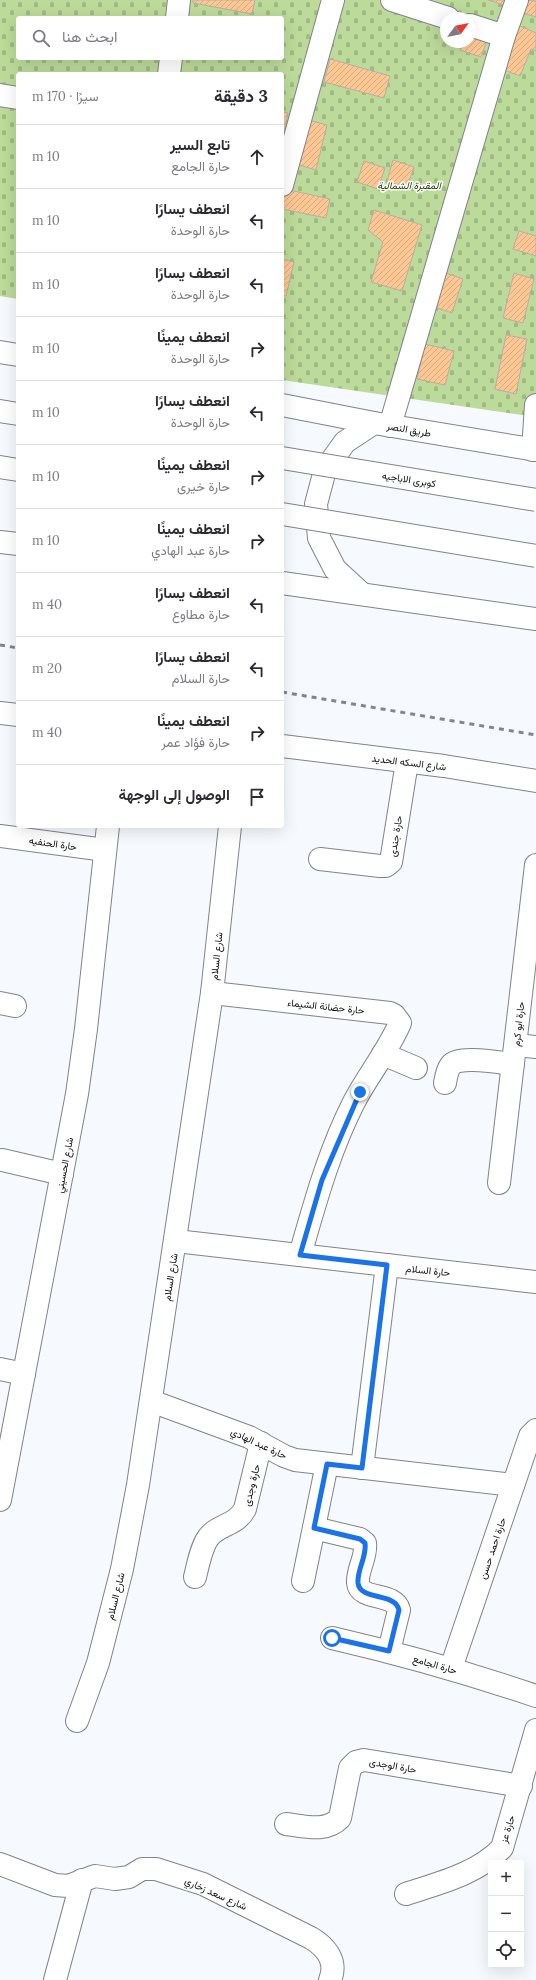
<!DOCTYPE html>
<html lang="ar">
<head>
<meta charset="utf-8">
<style>
  body { margin:0; font-family:Lora,Vazirmatn,serif; background:#f2f2f3; color:#2b2b33; direction:rtl }
  .controls { position:absolute; right:12px; bottom:12px; display:grid; overflow:hidden; border-radius:4px; box-shadow:0 4px 16px #0002 }
  .controls button { width:36px; height:36px; display:grid; place-items:center; padding:0; border:0; border-bottom:1px solid #e1e1e2; background:#fff; color:#2b2b33; font:20px sans-serif }
  .compass { position:absolute; left:440px; top:12px; width:36px; height:36px; border-radius:50%; background:#fff; box-shadow:0 4px 16px #0002; rotate:57deg }
  .stop { position:absolute; width:12px; height:12px; margin:-9px; border:3px solid #1a73e8; border-radius:50%; background:#fff }
  .stop.end { background:#1a73e8; border-color:#fff; box-shadow:0 1px 4px #0008 }
  .list { margin:0; padding:0; list-style:none }
  h2 { display:flex; justify-content:space-between; align-items:center; height:52px; margin:0; padding:0 16px; font-size:17px }
  h2 small { font-size:13px; font-weight:400; color:#7c7c81 }
  .list li { display:grid; grid-template-columns:26px 1fr auto; gap:12px; align-items:center; box-sizing:border-box; height:64px; padding:0 16px; border-top:1px solid #e1e1e2 }
  .list b { display:block; font-size:15px; white-space:nowrap }
  .list p { margin:0; font-size:13px; white-space:nowrap; color:#7c7c81 }
  .list em { font-size:13px; font-style:normal; color:#7c7c81 }
  .icon { flex:none; width:22px; height:22px; fill:none; stroke:currentColor; stroke-width:2; stroke-linecap:round; stroke-linejoin:round }
  .map { position:relative; flex:none; width:536px; height:1980px; overflow:hidden; direction:ltr }
  .search { position:absolute; background:#fff; box-shadow:0 4px 16px #0002; left:16px; top:16px; width:268px; height:44px; display:flex; align-items:center; gap:10px; box-sizing:border-box; padding:0 14px; border-radius:4px; color:#7c7c81; font-size:15px }
  .panel { position:absolute; background:#fff; box-shadow:0 4px 16px #0002; left:16px; top:72px; width:268px; height:756px; border-radius:4px; direction:rtl }
  .map>svg:first-child { display:block }
</style>
</head>
<body>
<div class="map">
<svg width="536" height="1980" viewBox="0 0 536 1980">
  <defs>
    <pattern id="cemetery-stones" width="16" height="16" patternUnits="userSpaceOnUse"><rect width="16" height="16" fill="#bcda99"/><path d="M2 7V4a2 2 0 0 1 4 0v3zM10 15v-3a2 2 0 0 1 4 0v3z" fill="#a0ba83"/></pattern>
    <pattern id="building-hatch" width="6" height="6" patternUnits="userSpaceOnUse"><rect width="6" height="6" fill="#fcc792"/><path d="M-1 1l2-2M0 6l6-6M5 7l2-2" fill="none" stroke="#d7aa7d"/></pattern>
  </defs>
  <rect width="100%" height="100%" fill="#f6f9fe"/>
  <!-- cemetery -->
  <path fill="url(#cemetery-stones)" fill-rule="evenodd" d="M0 0H536V417L282 380V74H18V299L0 296ZM18 18H282V58H18ZM446 18H470V42H446Z"/>
  <!-- building -->
  <g fill="url(#building-hatch)" stroke="#b5afaa">
    <path d="M193 0H255L252 14 193 3Z"/>
    <path d="M488 0H505L504 5Z"/>
    <path d="M520 0 536 1V17L516 11Z"/>
    <path d="M518 25 536 33V51L531 49 520 76 501 69Z"/>
    <path d="M470 31 488 37 481 57 460 50 463 42H470Z"/>
    <path d="M330 59 390 76 384 98 324 82Z"/>
    <path d="M282 112 288 113 282 142Z"/>
    <path d="M308 120 327 125 316 170 296 164Z"/>
    <path d="M393 160 414 167 407 188 387 181Z"/>
    <path d="M364 161 385 168 378 189 357 182Z"/>
    <path d="M285 189 330 199 326 218 282 209Z"/>
    <path d="M374 210 422 225 402 291 371 282 383 242 368 230Z"/>
    <path d="M519 231 536 236V256L513 249Z"/>
    <path d="M282 259 294 262 286 296 282 295Z"/>
    <path d="M446 273 463 279 452 313 435 307Z"/>
    <path d="M514 273 534 279 523 323 503 318Z"/>
    <path d="M506 335 527 339 516 394 495 389Z"/>
    <path d="M425 344 454 351 445 385 417 379Z"/>
  </g>
  <g fill="none" stroke-linecap="round" stroke-linejoin="round">
    <!-- minor casing -->
    <g stroke="#808389" stroke-width="24">
      <g id="minor">
        <path d="M392 0 448 18"/>
        <path d="M177 18 179 0"/>
        <path d="M470 25 504 36"/>
        <path d="M169 74 171 58"/>
        <path d="M0 95 18 98"/>
        <path d="M282 185 333 0"/>
        <path d="M0 352 18 355"/>
        <path d="M282 405 374 423 536 450"/>
        <path d="M390 426 504 36 517 0"/>
        <path d="M533 450 536 405"/>
        <path d="M0 542 18 544"/>
        <path d="M282 583 536 619"/>
        <path d="M360 592 335 569 319 538 316 504 325 470 345 442 374 423"/>
        <path d="M0 713 18 715"/>
        <path d="M282 746 444 766 536 781"/>
        <path d="M0 836 105 850"/>
        <path d="M320 859 380 866H386L391 862 407 762"/>
        <path d="M212 993 390 1013 394 1015 400 1023C388 1051 368 1075 354 1102 329 1151 315 1203 300 1255"/>
        <path d="M0 1003 15 1006"/>
        <path d="M516 1045 536 1047"/>
        <path d="M383 1054 416 1068"/>
        <path d="M445 1083C446 1077 447 1070 451 1065 459 1055 501 1063 513 1064"/>
        <path d="M2 1160 62 1174"/>
        <path d="M499 1183 536 865"/>
        <path d="M176 1241 536 1282"/>
        <path d="M0 1369 24 1374"/>
        <path d="M151 1401 249 1437 284 1456 295 1460 513 1485"/>
        <path d="M362 1468 387 1265"/>
        <path d="M0 1500 77 1094 86 1029 108 826"/>
        <path d="M314 1528 360 1539 365 1543C367 1557 357 1569 358 1583 360 1601 395 1592 399 1610L389 1651"/>
        <path d="M195 1577C198 1565 201 1548 208 1538 218 1524 236 1526 245 1509L261 1443"/>
        <path d="M303 1581 327 1464"/>
        <path d="M332 1638C401 1654 468 1673 536 1696"/>
        <path d="M451 1668 530 1436 536 1430"/>
        <path d="M77 1721 98 1663 122 1569 138 1485 212 993 230 826"/>
        <path d="M286 1824C304 1826 326 1833 340 1818L350 1768 356 1762 364 1760 521 1786"/>
        <path d="M0 1864 55 1885 68 1886 95 1876 115 1879 129 1877 142 1869H156L203 1884 311 1938C326 1947 338 1961 330 1980"/>
        <path d="M406 1894C439 1883 477 1874 502 1848L536 1730"/>
        <path d="M55 1980 82 1880"/>
      </g>
    </g>
    <!-- highway casing -->
    <g stroke="#808389" stroke-width="24">
      <g id="highway">
        <path d="M0 411 18 414"/>
        <path d="M0 467 18 470"/>
      </g>
    </g>
    <!-- minor -->
    <use href="#minor" stroke="#fff" stroke-width="22"/>
    <!-- highway -->
    <use href="#highway" stroke="#fff" stroke-width="22"/>
    <!-- rail -->
    <g stroke="#838589" stroke-width="3" stroke-dasharray="5 5" stroke-linecap="butt">
      <path d="M0 645 18 648"/>
      <path d="M282 692 536 735"/>
    </g>
    <!-- highway-bridge casing -->
    <g stroke="#808389" stroke-width="24" stroke-linecap="butt">
      <g id="highway-bridge">
        <path d="M282 458 536 500"/>
        <path d="M282 514 536 556"/>
      </g>
    </g>
    <!-- highway-bridge -->
    <use href="#highway-bridge" stroke="#fff" stroke-width="22"/>
  </g>
  <g fill="none" stroke-linecap="round" stroke-linejoin="round">
    <!-- route -->
    <path stroke="#1a73e8" stroke-width="5" d="M332 1638 389 1651 399 1610C395 1592 360 1601 358 1583 357 1569 367 1557 365 1543L360 1539 314 1528 327 1464 362 1468 387 1265 300 1255 322 1180 360 1092"/>
  </g>
  <g text-anchor="middle" stroke-width="3" stroke-linejoin="round" paint-order="stroke">
    <!-- park labels -->
    <g font-size="10" font-style="italic" fill="#2b4104" stroke="#fff">
      <text x="409" y="189">المقبرة الشمالية</text>
    </g>
    <!-- street labels -->
    <g font-size="10" fill="#0b0c0e" stroke="#fff">
      <text transform="translate(409 429) rotate(10)" y="4">طريق النصر</text>
      <text transform="translate(409 479) rotate(9)" y="4">كوبرى الاباجيه</text>
      <text transform="translate(409 762) rotate(7)" y="4">شارع السكه الحديد</text>
      <text transform="translate(395 836) rotate(-81)" y="4">حارة جندى</text>
      <text transform="translate(53 843) rotate(8)" y="4">حارة الحنفيه</text>
      <text transform="translate(216 956) rotate(-84)" y="4">شارع السلام</text>
      <text transform="translate(326 1006) rotate(6)" y="4">حارة حضانة الشيماء</text>
      <text transform="translate(518 1024) rotate(-84)" y="4">حارة ابو كرم</text>
      <text transform="translate(64 1165) rotate(-79)" y="4">شارع الحسيني</text>
      <text transform="translate(428 1270) rotate(6)" y="4">حارة السلام</text>
      <text transform="translate(170 1277) rotate(-81)" y="4">شارع السلام</text>
      <text transform="translate(259 1443) rotate(25)" y="4">حارة عبد الهادي</text>
      <text transform="translate(251 1485) rotate(-76)" y="4">حارة وجدى</text>
      <text transform="translate(492 1548) rotate(-71)" y="4">حارة احمد حسن</text>
      <text transform="translate(115 1596) rotate(-76)" y="4">شارع السلام</text>
      <text transform="translate(435 1664) rotate(16)" y="4">حارة الجامع</text>
      <text transform="translate(393 1765) rotate(10)" y="4">حارة الوجدى</text>
      <text transform="translate(507 1829) rotate(-73)" y="4">حارة عز</text>
      <text transform="translate(216 1893) rotate(24)" y="4">شارع سعد زخاري</text>
    </g>
  </g>
</svg>
<div class="controls">
<button>+</button>
<button>−</button>
<button><svg class="icon" aria-label="locate" viewBox="0 0 24 24"><circle cx="12" cy="12" r="6"/><path d="M12 2v4M12 18v4M2 12h4M18 12h4"/></svg></button>
</div>
<svg class="compass" viewBox="-18 -18 36 36"><path d="M0-13l5 13h-10z" fill="#e53935"/><path d="M0 13l5-13h-10z" fill="#7c7c81"/></svg>
<div class="stop" style="left:332px;top:1638px"></div>
<div class="stop end" style="left:360px;top:1092px"></div>
<div class="search"><svg class="icon" aria-label="search" viewBox="0 0 24 24"><circle cx="10" cy="10" r="6"/><path d="M15 15l6 6"/></svg>ابحث هنا</div>
<section class="panel">
<h2>3 دقيقة<small>سيرًا · 170 m</small></h2>
<ul class="list">
<li><svg class="icon" aria-label="ahead" viewBox="0 0 24 24"><path d="M12 20V5M6 11l6-6 6 6"/></svg><div><b>تابع السير</b><p>حارة الجامع</p></div><em>10 m</em></li>
<li><svg class="icon" aria-label="left" viewBox="0 0 24 24"><path d="M17 20v-9H6M10 6l-5 5 5 5"/></svg><div><b>انعطف يسارًا</b><p>حارة الوحدة</p></div><em>10 m</em></li>
<li><svg class="icon" aria-label="left" viewBox="0 0 24 24"><path d="M17 20v-9H6M10 6l-5 5 5 5"/></svg><div><b>انعطف يسارًا</b><p>حارة الوحدة</p></div><em>10 m</em></li>
<li><svg class="icon" aria-label="right" viewBox="0 0 24 24"><path d="M7 20v-9h11M14 6l5 5-5 5"/></svg><div><b>انعطف يمينًا</b><p>حارة الوحدة</p></div><em>10 m</em></li>
<li><svg class="icon" aria-label="left" viewBox="0 0 24 24"><path d="M17 20v-9H6M10 6l-5 5 5 5"/></svg><div><b>انعطف يسارًا</b><p>حارة الوحدة</p></div><em>10 m</em></li>
<li><svg class="icon" aria-label="right" viewBox="0 0 24 24"><path d="M7 20v-9h11M14 6l5 5-5 5"/></svg><div><b>انعطف يمينًا</b><p>حارة خيرى</p></div><em>10 m</em></li>
<li><svg class="icon" aria-label="right" viewBox="0 0 24 24"><path d="M7 20v-9h11M14 6l5 5-5 5"/></svg><div><b>انعطف يمينًا</b><p>حارة عبد الهادي</p></div><em>10 m</em></li>
<li><svg class="icon" aria-label="left" viewBox="0 0 24 24"><path d="M17 20v-9H6M10 6l-5 5 5 5"/></svg><div><b>انعطف يسارًا</b><p>حارة مطاوع</p></div><em>40 m</em></li>
<li><svg class="icon" aria-label="left" viewBox="0 0 24 24"><path d="M17 20v-9H6M10 6l-5 5 5 5"/></svg><div><b>انعطف يسارًا</b><p>حارة السلام</p></div><em>20 m</em></li>
<li><svg class="icon" aria-label="right" viewBox="0 0 24 24"><path d="M7 20v-9h11M14 6l5 5-5 5"/></svg><div><b>انعطف يمينًا</b><p>حارة فؤاد عمر</p></div><em>40 m</em></li>
<li><svg class="icon" aria-label="arrive" viewBox="0 0 24 24"><path d="M6 21V4h12l-3 4 3 4H6"/></svg><div><b>الوصول إلى الوجهة</b></div></li>
</ul>
</section>
</div>
</body>
</html>
